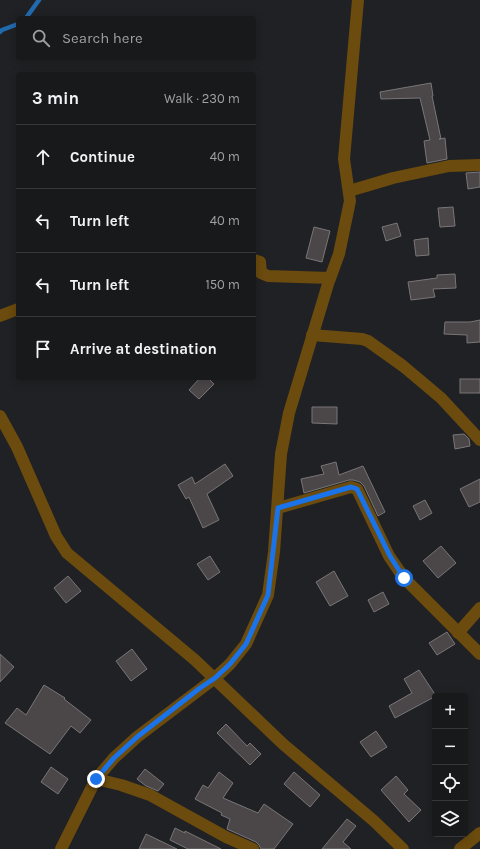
<!DOCTYPE html>
<html lang="en">
<head>
<meta charset="utf-8">
<style>
  body { margin:0; font-family:Karla,sans-serif; background:#212224; color:#f1f3f6 }
  .controls { position:absolute; right:12px; bottom:12px; display:grid; overflow:hidden; border-radius:4px; box-shadow:0 2px 10px #0003 }
  .controls button { width:36px; height:36px; display:grid; place-items:center; padding:0; border:0; border-bottom:1px solid #36383a; background:#18191b; color:#f1f3f6; font:20px sans-serif }
  .stop { position:absolute; width:12px; height:12px; margin:-9px; border:3px solid #1a73e8; border-radius:50%; background:#fff }
  .stop.end { background:#1a73e8; border-color:#fff; box-shadow:0 1px 4px #0008 }
  .list { margin:0; padding:0; list-style:none }
  h2 { display:flex; justify-content:space-between; align-items:center; height:52px; margin:0; padding:0 16px; font-size:17px }
  h2 small { font-size:13px; font-weight:400; color:#9fa0a3 }
  .list li { display:grid; grid-template-columns:26px 1fr auto; gap:12px; align-items:center; box-sizing:border-box; height:64px; padding:0 16px; border-top:1px solid #36383a }
  .list b { display:block; font-size:15px; white-space:nowrap }
  .list em { font-size:13px; font-style:normal; color:#9fa0a3 }
  .icon { flex:none; width:22px; height:22px; fill:none; stroke:currentColor; stroke-width:2; stroke-linecap:round; stroke-linejoin:round }
  .map { position:relative; flex:none; width:480px; height:849px; overflow:hidden }
  .search { position:absolute; background:#18191b; box-shadow:0 2px 10px #0003; left:16px; top:16px; width:240px; height:44px; display:flex; align-items:center; gap:10px; box-sizing:border-box; padding:0 14px; border-radius:4px; color:#9fa0a3; font-size:15px }
  .panel { position:absolute; background:#18191b; box-shadow:0 2px 10px #0003; left:16px; top:72px; width:240px; height:308px; border-radius:4px }
  .map>svg:first-child { display:block }
</style>
</head>
<body>
<div class="map">
<svg width="480" height="849" viewBox="0 0 480 849">
  <rect width="100%" height="100%" fill="#202124"/>
  <g fill="none" stroke-linecap="round" stroke-linejoin="round">
    <!-- stream -->
    <g stroke="#226aae" stroke-width="4.5">
      <path d="M26 18 39 0"/>
      <path d="M0 32 2 30 18 24"/>
    </g>
  </g>
  <!-- building -->
  <g fill="#4b4748" stroke="#7a7677">
    <path d="M431 83 433 96H432L441 139H439L445 138 447 159 427 163 424 141 430 140 420 98 381 99 380 92Z"/>
    <path d="M480 172V187L468 189 466 173Z"/>
    <path d="M453 207 455 226 440 227 438 208Z"/>
    <path d="M397 223 401 236 386 241 382 227Z"/>
    <path d="M314 227 330 231 322 262 306 258Z"/>
    <path d="M428 238 429 255 416 256 414 240Z"/>
    <path d="M455 274 456 288 433 289 435 297 411 300 408 282 437 278V275Z"/>
    <path d="M480 320V342L467 343V335L444 334 445 322H470Z"/>
    <path d="M200 378H208L214 384 199 399 189 390Z"/>
    <rect x="460" y="379" width="20" height="14"/>
    <path d="M312 407H337V424L312 423Z"/>
    <path d="M464 434 469 439 470 446 455 449 453 435Z"/>
    <path d="M336 462 339 475 363 466 385 512 378 516 364 486 360 482 353 480H349L304 493 301 479 324 474 321 466Z"/>
    <path d="M225 464 233 476 207 494 219 520 203 528 189 497 186 499 178 485 192 477 195 484Z"/>
    <path d="M480 479V502L469 507 460 489Z"/>
    <path d="M425 500 432 513 420 520 413 506Z"/>
    <path d="M441 546 456 563 438 578 423 561Z"/>
    <path d="M210 556 220 572 208 580 197 564Z"/>
    <path d="M334 571 348 596 330 606 316 582Z"/>
    <path d="M68 576 81 591 66 603 54 588Z"/>
    <path d="M383 592 389 604 374 612 368 600Z"/>
    <path d="M447 632 455 644 437 655 429 643Z"/>
    <path d="M132 649 147 669 131 681 116 661Z"/>
    <path d="M0 654 14 667 0 682Z"/>
    <path d="M419 670 436 696 395 718 389 706 412 693 404 679Z"/>
    <path d="M44 685 65 698 64 699 91 720 80 733 71 726 50 754 5 723 17 708 26 715Z"/>
    <path d="M226 724 247 746 250 743 261 754 250 765 217 733Z"/>
    <path d="M376 731 387 747 371 757 360 742Z"/>
    <path d="M51 767 68 779 58 794 41 782Z"/>
    <path d="M145 769 164 784 158 791 146 786 137 779Z"/>
    <path d="M219 772 233 783 223 798 258 813 264 804 293 824 274 849H261L259 845 256 842 227 829 230 819 221 815 222 813 195 799 203 785 208 788Z"/>
    <path d="M294 772 320 795 310 807 284 784Z"/>
    <path d="M396 776 408 790 404 794 421 810 409 822 381 790Z"/>
    <path d="M347 819 356 826 343 842 351 849H322Z"/>
    <path d="M175 828 185 833V831L221 849H188L170 840Z"/>
    <path d="M146 834 177 849H139Z"/>
  </g>
  <g fill="none" stroke-linecap="round" stroke-linejoin="round">
    <!-- street -->
    <g stroke="#6b4b0e" stroke-width="12">
      <path d="M349 191 393 178 449 166 480 165"/>
      <path d="M254 260 260 262 261 273 268 276 330 278"/>
      <path d="M0 316 18 309"/>
      <path d="M312 335 362 339 368 341 403 366 441 398 480 440"/>
      <path d="M0 416 17 447 56 536 67 553 195 660 283 744 374 821 403 849"/>
      <path d="M278 508 351 487 357 489 389 556 404 578 480 654"/>
      <path d="M458 633 480 608"/>
      <path d="M96 779 121 785 150 795 226 837 253 849"/>
      <path d="M61 849 96 779 114 758 137 737 215 678 230 664 246 644 268 595 274 552 281 454 289 413 328 284 339 254 350 201 344 159 358 0"/>
      <path d="M460 849 480 833"/>
    </g>
  </g>
  <g fill="none" stroke-linecap="round" stroke-linejoin="round">
    <!-- route -->
    <path stroke="#1a73e8" stroke-width="5" d="M96 779 114 758 137 737 200 688 215 678 230 664 246 644 268 595 278 508 351 487 357 489 390 556 404 578"/>
  </g>
</svg>
<div class="controls">
<button>+</button>
<button>−</button>
<button><svg class="icon" aria-label="locate" viewBox="0 0 24 24"><circle cx="12" cy="12" r="6"/><path d="M12 2v4M12 18v4M2 12h4M18 12h4"/></svg></button>
<button><svg class="icon" aria-label="layers" viewBox="0 0 24 24"><path d="M12 4l9 5-9 5-9-5zM3 14l9 5 9-5"/></svg></button>
</div>
<div class="stop" style="left:404px;top:578px"></div>
<div class="stop end" style="left:96px;top:779px"></div>
<div class="search"><svg class="icon" aria-label="search" viewBox="0 0 24 24"><circle cx="10" cy="10" r="6"/><path d="M15 15l6 6"/></svg>Search here</div>
<section class="panel">
<h2>3 min<small>Walk · 230 m</small></h2>
<ul class="list">
<li><svg class="icon" aria-label="ahead" viewBox="0 0 24 24"><path d="M12 20V5M6 11l6-6 6 6"/></svg><div><b>Continue</b></div><em>40 m</em></li>
<li><svg class="icon" aria-label="left" viewBox="0 0 24 24"><path d="M17 20v-9H6M10 6l-5 5 5 5"/></svg><div><b>Turn left</b></div><em>40 m</em></li>
<li><svg class="icon" aria-label="left" viewBox="0 0 24 24"><path d="M17 20v-9H6M10 6l-5 5 5 5"/></svg><div><b>Turn left</b></div><em>150 m</em></li>
<li><svg class="icon" aria-label="arrive" viewBox="0 0 24 24"><path d="M6 21V4h12l-3 4 3 4H6"/></svg><div><b>Arrive at destination</b></div></li>
</ul>
</section>
</div>
</body>
</html>
